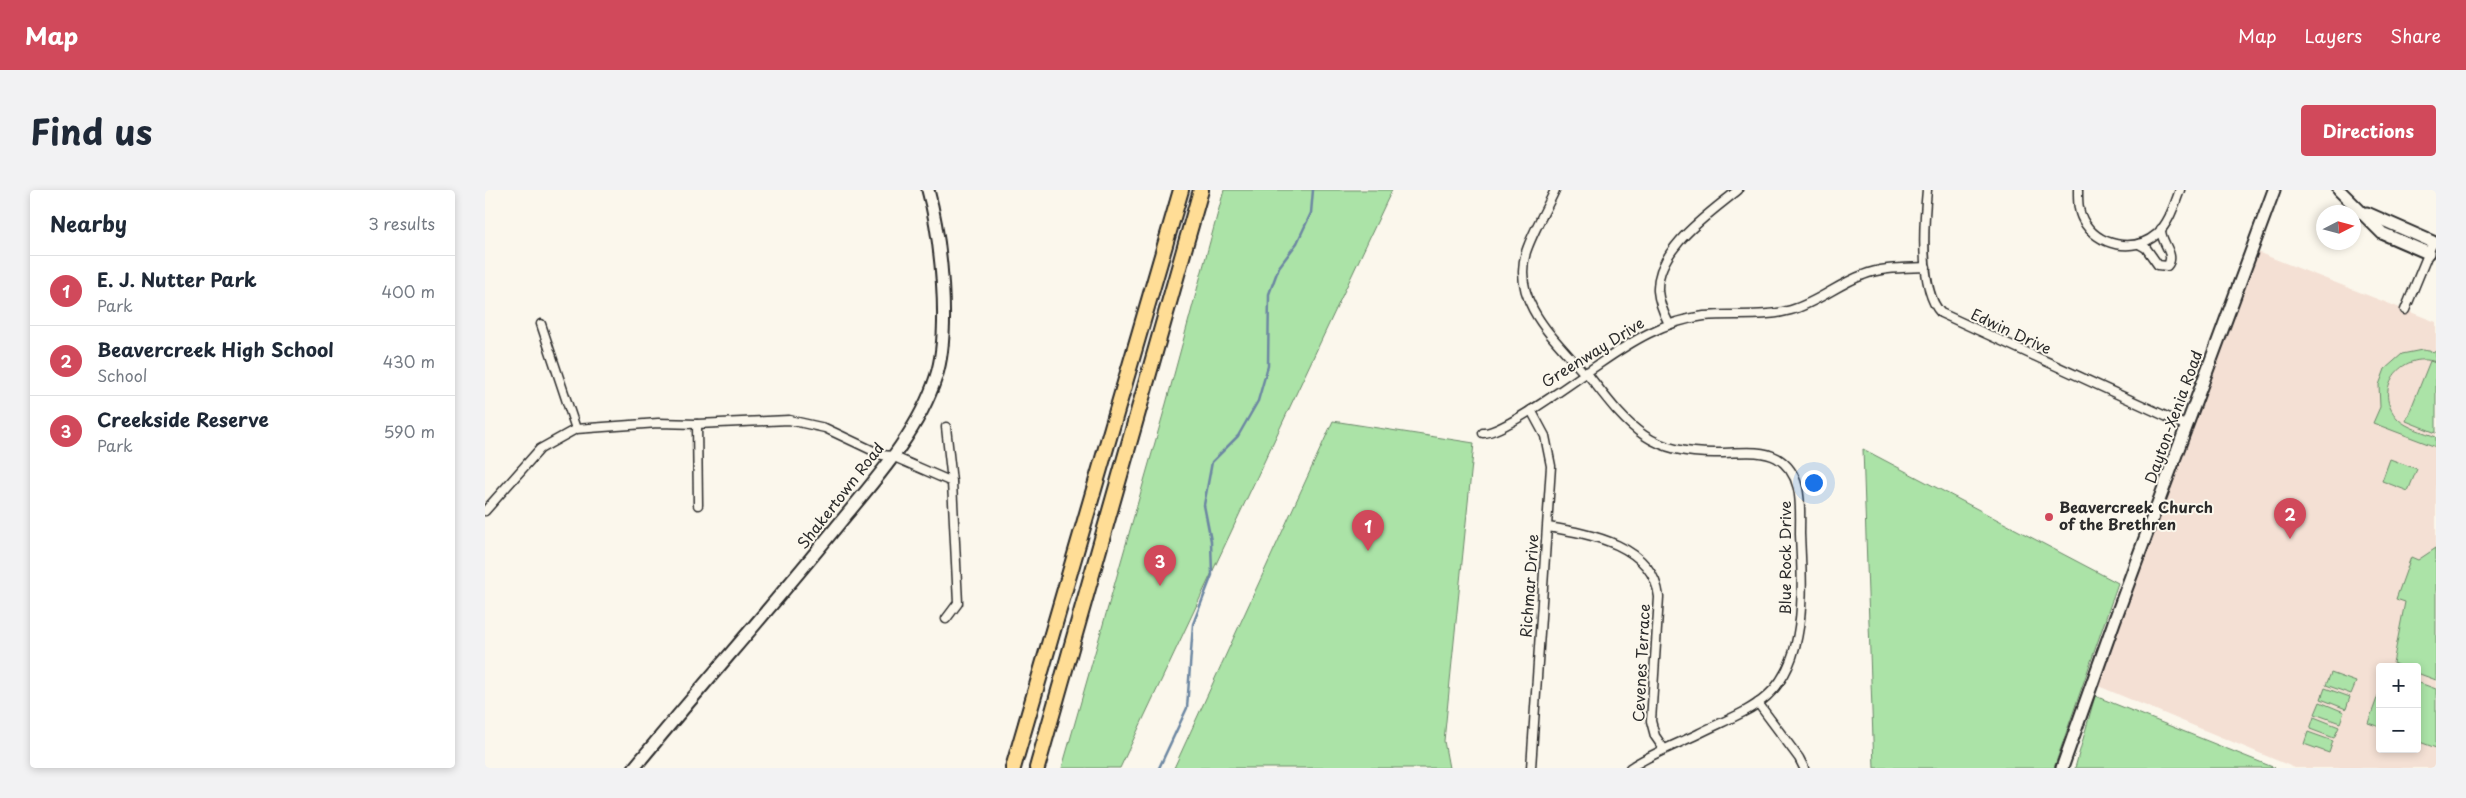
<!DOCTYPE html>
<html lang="en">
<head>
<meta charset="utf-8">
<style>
  body { margin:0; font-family:"Playpen Sans",sans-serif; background:#f2f2f3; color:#1f2937 }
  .controls { position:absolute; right:15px; bottom:15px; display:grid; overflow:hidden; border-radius:5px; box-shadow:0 2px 8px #0003 }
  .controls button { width:45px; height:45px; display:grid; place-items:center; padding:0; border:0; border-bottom:1px solid #e0e1e3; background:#fff; color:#1f2937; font:25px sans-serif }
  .compass { position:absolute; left:1831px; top:15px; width:45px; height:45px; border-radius:50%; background:#fff; box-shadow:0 2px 8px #0003; rotate:84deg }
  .you { position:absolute; left:1328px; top:292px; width:18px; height:18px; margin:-12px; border:4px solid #fff; border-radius:50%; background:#1a73e8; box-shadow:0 0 0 8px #1a73e833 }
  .badge { display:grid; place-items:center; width:32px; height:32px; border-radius:50%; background:#d1495b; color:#fff; font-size:16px; font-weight:700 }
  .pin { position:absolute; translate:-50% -41px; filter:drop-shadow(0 1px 2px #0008) }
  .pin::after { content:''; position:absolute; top:26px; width:18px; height:15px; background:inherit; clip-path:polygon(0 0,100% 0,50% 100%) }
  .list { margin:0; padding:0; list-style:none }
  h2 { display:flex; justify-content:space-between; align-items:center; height:65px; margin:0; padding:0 20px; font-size:21px }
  h2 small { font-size:16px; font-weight:400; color:#747a83 }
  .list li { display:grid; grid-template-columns:32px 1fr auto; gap:15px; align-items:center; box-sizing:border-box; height:70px; padding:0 20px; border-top:1px solid #e0e1e3 }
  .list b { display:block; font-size:19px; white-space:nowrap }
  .list p { margin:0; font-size:16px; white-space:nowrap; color:#747a83 }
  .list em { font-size:16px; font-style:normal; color:#747a83 }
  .map { position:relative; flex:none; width:1951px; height:578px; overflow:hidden; border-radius:5px }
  header { display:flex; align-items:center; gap:30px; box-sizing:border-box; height:70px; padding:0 25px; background:#d1495b; color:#fff }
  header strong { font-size:24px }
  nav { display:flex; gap:28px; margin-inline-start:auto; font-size:18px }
  .intro { display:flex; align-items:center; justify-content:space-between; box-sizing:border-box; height:120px; padding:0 30px }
  h1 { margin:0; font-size:35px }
  .button { padding:12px 22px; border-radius:5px; background:#d1495b; color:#fff; font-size:18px; font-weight:700 }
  main { display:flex; gap:30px; padding:0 30px }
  aside { flex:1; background:#fff; border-radius:5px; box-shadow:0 2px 8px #0003 }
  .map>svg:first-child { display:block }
</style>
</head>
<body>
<header>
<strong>Map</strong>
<nav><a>Map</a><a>Layers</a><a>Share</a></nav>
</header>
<div class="intro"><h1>Find us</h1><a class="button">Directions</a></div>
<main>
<aside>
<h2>Nearby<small>3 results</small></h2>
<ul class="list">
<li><span class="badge">1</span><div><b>E. J. Nutter Park</b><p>Park</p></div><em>400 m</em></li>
<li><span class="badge">2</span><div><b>Beavercreek High School</b><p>School</p></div><em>430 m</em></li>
<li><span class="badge">3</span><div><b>Creekside Reserve</b><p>Park</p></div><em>590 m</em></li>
</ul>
</aside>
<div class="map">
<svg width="1951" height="578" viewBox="0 0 1951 578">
  <rect width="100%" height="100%" fill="#fbf7ec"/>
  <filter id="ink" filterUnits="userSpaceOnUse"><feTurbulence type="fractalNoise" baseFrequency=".02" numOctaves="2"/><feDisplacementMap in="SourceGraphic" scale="10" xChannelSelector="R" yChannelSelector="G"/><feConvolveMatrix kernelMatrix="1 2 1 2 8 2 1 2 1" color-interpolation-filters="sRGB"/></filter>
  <g filter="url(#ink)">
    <!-- built -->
    <path fill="#f4e0d4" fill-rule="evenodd" d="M1767 60 1951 132V578H1810L1606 493ZM1895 477H1932V559H1895Z"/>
    <!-- green -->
    <g fill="#abe3a7" stroke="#6b8769">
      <path d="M739 0H907L635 578H577L681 214Z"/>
      <path d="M1937 160 1951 162V172C1916 160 1886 201 1913 229 1922 238 1939 242 1951 247V257L1888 233 1895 217 1894 195 1900 179 1917 164Z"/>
      <path d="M1945 171 1951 173V243L1921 231Z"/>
      <path d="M848 231 989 253 959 551 964 578H689Z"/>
      <path d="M1378 259 1633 393 1569 578H1389Z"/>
      <path d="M1905 269 1932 279 1923 301 1897 291Z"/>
      <path d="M1951 358V490L1932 483V477H1917L1908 473 1920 412 1911 409 1926 367 1933 370Z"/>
      <path d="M1846 483 1871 492 1866 504 1841 495Z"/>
      <path d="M1932 492 1951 499V558L1932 551Z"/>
      <path d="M1840 498 1865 507 1861 519 1836 509Z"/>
      <path d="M1895 500V537L1883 533Z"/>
      <path d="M1610 506 1790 578H1590Z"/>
      <path d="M1835 512 1859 522 1855 533 1830 524Z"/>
      <path d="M1829 527 1854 537 1849 548 1825 539Z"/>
      <path d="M1823 542 1848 551 1844 563 1819 554Z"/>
    </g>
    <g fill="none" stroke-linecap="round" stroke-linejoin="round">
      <!-- stream -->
      <path stroke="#6c87a2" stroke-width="2.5" d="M674 578 702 518 708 434 727 385 726 351 719 315 727 272 753 246 773 211 783 176 784 104 794 77 812 53 826 23 828 0"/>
      <!-- street casing -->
      <g stroke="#2b2b2b" stroke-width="11">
        <g id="street">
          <path d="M1070 0C1061 20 1048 41 1041 62 1026 112 1070 149 1099 183"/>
          <path d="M1442 0C1439 31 1434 101 1456 123L1702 236"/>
          <path d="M1593 0C1593 11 1593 21 1598 30 1612 56 1649 64 1672 44 1684 33 1689 16 1695 0"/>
          <path d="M1654 54 1661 58 1673 75 1682 76C1692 65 1675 52 1676 39"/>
          <path d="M1920 120 1948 52 1951 53"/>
          <path d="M56 134 91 239"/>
          <path d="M1184 134C1179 124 1174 113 1173 101 1171 59 1224 24 1253 0"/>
          <path d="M1101 182C1143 236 1162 265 1236 263 1253 263 1276 259 1292 268 1319 284 1315 317 1315 344 1317 393 1324 469 1282 506 1263 523 1236 532 1213 544 1190 555 1166 564 1145 578"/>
          <path d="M212 234 213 315"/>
          <path d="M461 237 467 292"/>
          <path d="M998 243C1018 244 1093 188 1114 174 1147 151 1179 131 1219 126 1248 123 1278 128 1306 120 1332 113 1353 94 1378 85 1397 77 1420 78 1441 77"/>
          <path d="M0 321 55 259 91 239 173 233 212 234 304 230 340 238 397 265 407 266 467 292 473 413 461 429"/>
          <path d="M1063 337C1106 344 1168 355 1174 407L1166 531 1170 546 1179 559"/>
          <path d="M1273 513 1314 568 1319 578"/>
          <path d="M1046 578 1066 276 1060 246 1046 220"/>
        </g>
      </g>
      <!-- secondary casing -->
      <g stroke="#2b2b2b" stroke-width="15">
        <g id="secondary">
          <path d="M1854 0 1897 43 1943 63"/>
          <path d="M1882 23 1948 52"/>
          <path d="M149 578C216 496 287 417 353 335 390 290 433 243 451 187 466 141 456 47 443 0"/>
          <path d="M1577 578 1629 432 1789 0"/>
        </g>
      </g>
      <!-- highway casing -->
      <g stroke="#2b2b2b" stroke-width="18">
        <g id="highway">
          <path d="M528 578 696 0"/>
          <path d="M552 578 716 0"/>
        </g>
      </g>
      <!-- street -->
      <use href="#street" stroke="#fbf7ec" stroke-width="8"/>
      <!-- secondary -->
      <use href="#secondary" stroke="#fbf7ec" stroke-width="11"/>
      <!-- highway -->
      <use href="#highway" stroke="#ffdd96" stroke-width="14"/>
    </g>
  </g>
  <!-- markers -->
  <circle fill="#d1495b" stroke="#fbf7ec" stroke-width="2" cx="1564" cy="327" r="5"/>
  <g text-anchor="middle" stroke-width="4" stroke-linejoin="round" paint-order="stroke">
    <!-- street labels -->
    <g font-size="15" fill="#2b2b2b" stroke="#fbf7ec">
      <text transform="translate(1526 142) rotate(25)" y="5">Edwin Drive</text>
      <text transform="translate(1108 163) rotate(-32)" y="5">Greenway Drive</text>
      <text transform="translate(1689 227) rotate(-70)" y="5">Dayton-Xenia Road</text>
      <text transform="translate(356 306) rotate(-52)" y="5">Shakertown Road</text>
      <text transform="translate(1301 368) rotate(-90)" y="5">Blue Rock Drive</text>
      <text transform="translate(1045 396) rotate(-86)" y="5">Richmar Drive</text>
      <text transform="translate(1157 473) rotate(-87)" y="5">Cevenes Terrace</text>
    </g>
    <!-- poi labels -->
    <g font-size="15" font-weight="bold" fill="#2b2b2b" stroke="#fbf7ec" text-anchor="start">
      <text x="1574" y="323">Beavercreek Church<tspan x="1574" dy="17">of the Brethren</tspan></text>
    </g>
  </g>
</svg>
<div class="controls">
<button>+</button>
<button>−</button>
</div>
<svg class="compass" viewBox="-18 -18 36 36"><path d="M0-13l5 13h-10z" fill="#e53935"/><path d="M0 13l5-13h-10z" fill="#747a83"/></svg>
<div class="you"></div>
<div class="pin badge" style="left:883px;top:361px">1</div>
<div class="pin badge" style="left:1805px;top:349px">2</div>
<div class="pin badge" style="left:675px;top:396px">3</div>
</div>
</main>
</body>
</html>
